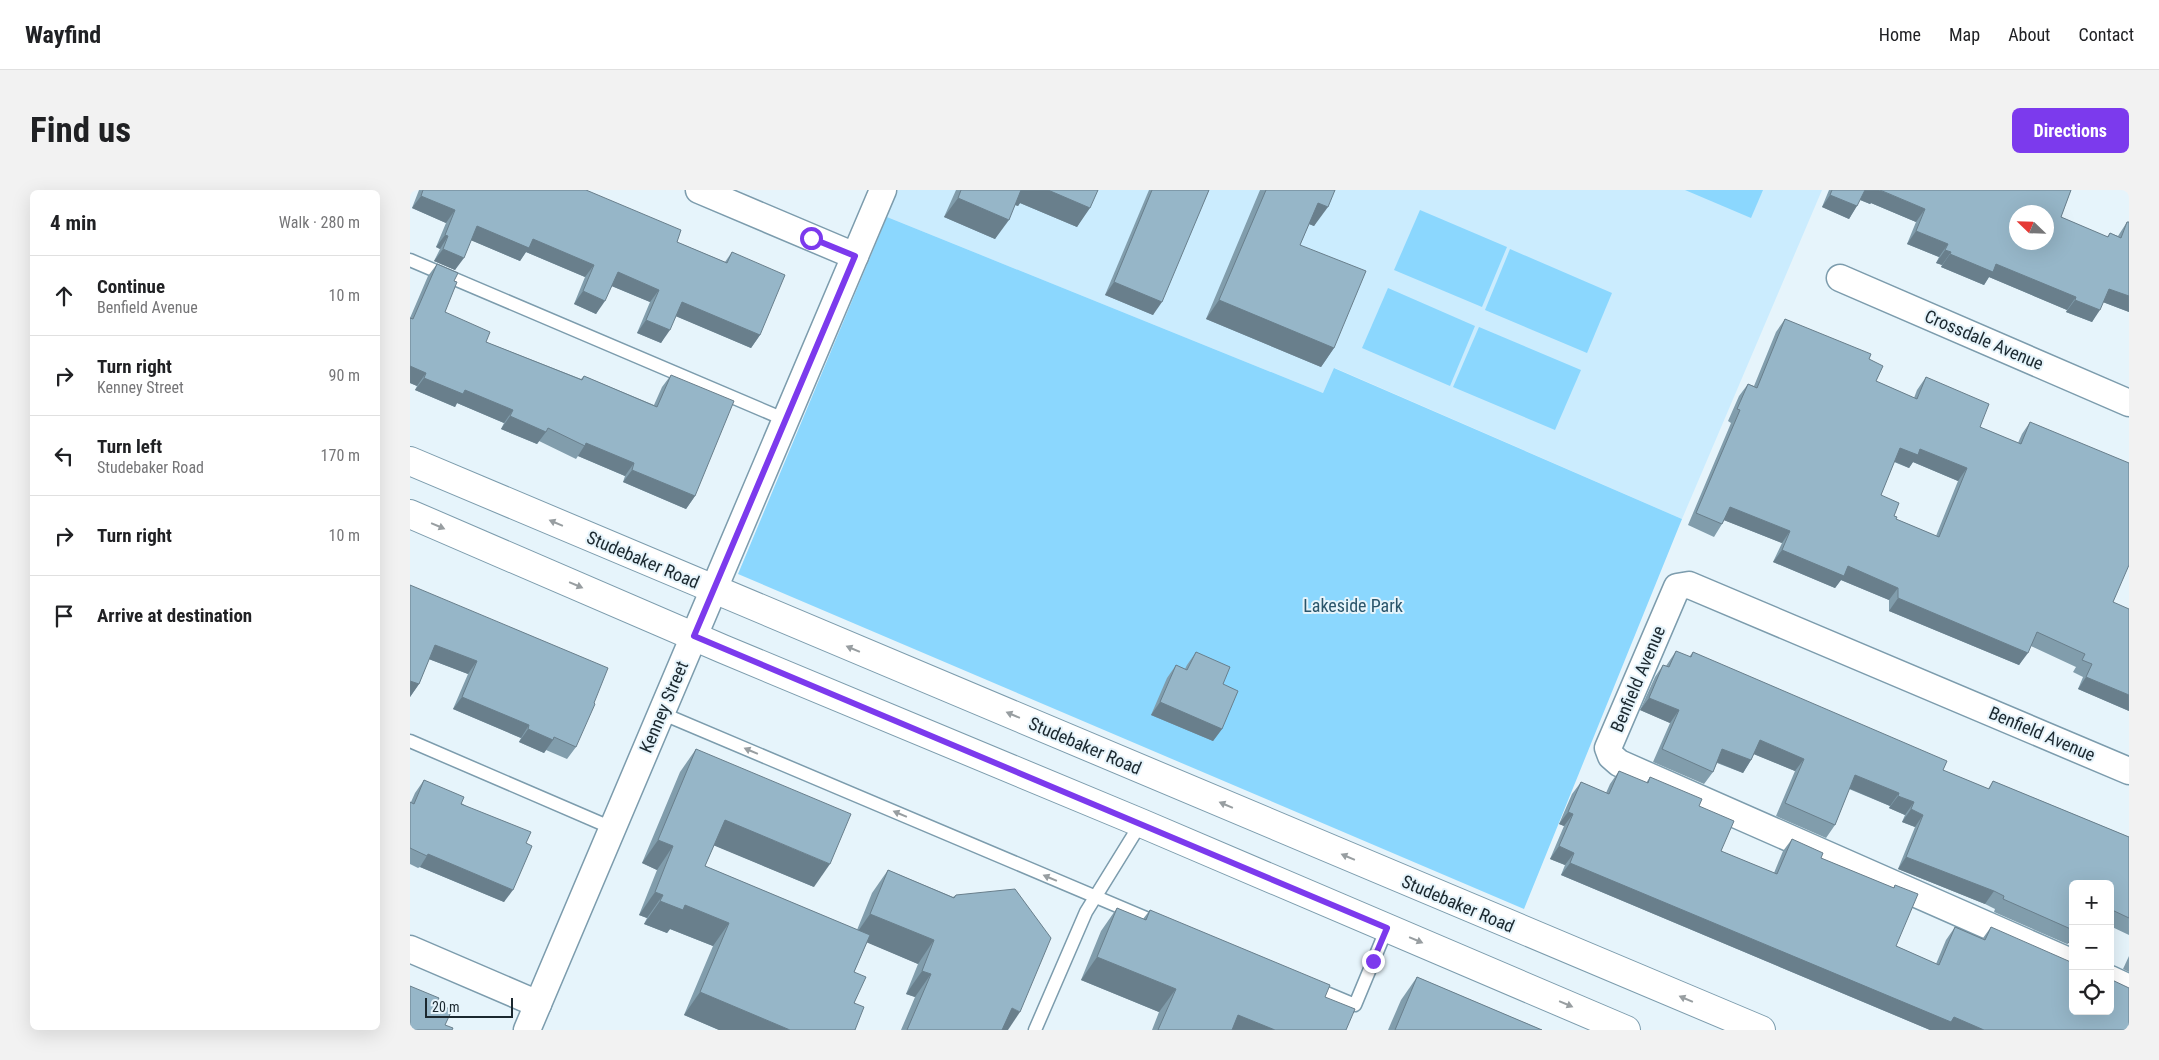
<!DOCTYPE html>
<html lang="en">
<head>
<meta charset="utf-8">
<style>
  body { margin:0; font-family:"Roboto Condensed",sans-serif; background:#f2f2f2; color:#202124 }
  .controls { position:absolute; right:15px; bottom:15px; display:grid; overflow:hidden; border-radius:8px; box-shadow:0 5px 20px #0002 }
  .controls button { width:45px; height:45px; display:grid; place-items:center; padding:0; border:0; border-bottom:1px solid #e0e0e0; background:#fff; color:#202124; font:25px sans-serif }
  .compass { position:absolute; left:1599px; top:15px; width:45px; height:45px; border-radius:50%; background:#fff; box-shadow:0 5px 20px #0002; rotate:293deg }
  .scale { position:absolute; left:15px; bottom:12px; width:88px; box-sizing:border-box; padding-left:5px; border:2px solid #1b282f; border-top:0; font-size:14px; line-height:18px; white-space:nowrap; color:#1b282f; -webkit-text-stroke:4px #e6f4fb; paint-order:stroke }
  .stop { position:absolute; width:15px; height:15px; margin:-11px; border:4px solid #7c3aed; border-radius:50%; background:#fff }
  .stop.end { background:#7c3aed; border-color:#fff; box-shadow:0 1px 5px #0008 }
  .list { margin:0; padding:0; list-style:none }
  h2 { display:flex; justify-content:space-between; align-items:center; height:65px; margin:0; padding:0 20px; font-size:21px }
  h2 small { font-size:16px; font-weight:400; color:#757577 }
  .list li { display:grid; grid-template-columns:32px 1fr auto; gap:15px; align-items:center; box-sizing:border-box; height:80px; padding:0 20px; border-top:1px solid #e0e0e0 }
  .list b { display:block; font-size:19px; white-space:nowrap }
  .list p { margin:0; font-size:16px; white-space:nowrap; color:#757577 }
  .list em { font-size:16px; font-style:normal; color:#757577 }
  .icon { flex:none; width:28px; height:28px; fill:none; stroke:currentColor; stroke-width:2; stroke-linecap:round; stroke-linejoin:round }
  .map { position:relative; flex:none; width:1719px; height:840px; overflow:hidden; border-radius:8px }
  header { display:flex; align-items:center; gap:30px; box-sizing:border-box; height:70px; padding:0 25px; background:#fff; border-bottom:1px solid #e0e0e0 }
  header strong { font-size:24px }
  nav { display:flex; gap:28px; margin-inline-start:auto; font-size:18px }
  .intro { display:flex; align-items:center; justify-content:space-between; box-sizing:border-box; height:120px; padding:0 30px }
  h1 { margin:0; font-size:35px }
  .button { padding:12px 22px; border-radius:8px; background:#7c3aed; color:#fff; font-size:18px; font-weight:700 }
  main { display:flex; gap:30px; padding:0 30px }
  aside { flex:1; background:#fff; border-radius:8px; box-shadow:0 5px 20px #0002 }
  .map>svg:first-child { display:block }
</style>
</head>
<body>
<header>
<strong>Wayfind</strong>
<nav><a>Home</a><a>Map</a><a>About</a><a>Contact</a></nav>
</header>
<div class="intro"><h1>Find us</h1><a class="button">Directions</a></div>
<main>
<aside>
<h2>4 min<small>Walk · 280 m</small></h2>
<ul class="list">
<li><svg class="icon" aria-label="ahead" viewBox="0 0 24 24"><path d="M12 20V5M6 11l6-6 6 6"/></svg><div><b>Continue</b><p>Benfield Avenue</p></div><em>10 m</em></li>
<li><svg class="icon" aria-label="right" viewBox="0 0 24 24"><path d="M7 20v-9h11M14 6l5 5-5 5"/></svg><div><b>Turn right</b><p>Kenney Street</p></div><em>90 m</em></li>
<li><svg class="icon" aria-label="left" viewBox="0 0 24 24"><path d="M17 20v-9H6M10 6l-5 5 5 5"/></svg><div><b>Turn left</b><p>Studebaker Road</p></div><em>170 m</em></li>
<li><svg class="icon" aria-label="right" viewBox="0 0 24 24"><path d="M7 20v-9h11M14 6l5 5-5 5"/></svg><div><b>Turn right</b></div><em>10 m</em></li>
<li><svg class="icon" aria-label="arrive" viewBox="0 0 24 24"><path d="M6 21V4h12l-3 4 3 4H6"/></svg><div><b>Arrive at destination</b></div></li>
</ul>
</aside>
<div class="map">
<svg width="1719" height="840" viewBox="0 0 1719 840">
  <rect width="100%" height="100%" fill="#e6f4fb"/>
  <!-- built -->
  <path fill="#cbecfe" d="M488 0H1412L1272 329 925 178 913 203 477 27Z"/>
  <!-- green -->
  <g fill="#8bd7fe">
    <path d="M1275 0H1353L1341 28Z"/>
    <path d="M1010 20 1097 57 1072 117 984 80Z"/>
    <path d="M477 27 913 203 924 178 1272 329 1114 719 328 384Z"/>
    <path d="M1100 59 1202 103 1177 163 1075 120Z"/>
    <path d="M978 98 1065 136 1040 196 952 158Z"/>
    <path d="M1069 137 1171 180 1145 240 1043 197Z"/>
  </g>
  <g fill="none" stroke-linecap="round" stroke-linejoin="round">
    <!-- service casing -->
    <g stroke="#7c9cad" stroke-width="15">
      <g id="service">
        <path d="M0 70 376 230"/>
        <path d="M251 523 750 734"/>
        <path d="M0 551 202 638"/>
        <path d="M902 797 945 815 977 738"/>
        <path d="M625 840 676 722 731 633"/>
      </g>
    </g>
    <!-- minor casing -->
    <g stroke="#7c9cad" stroke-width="29">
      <g id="minor">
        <path d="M289 0 445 66"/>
        <path d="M1430 88 1719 213"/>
        <path d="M0 759 128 814"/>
        <path d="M1663 773 1209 573 1201 566 1198 558 1267 397 1279 395 1719 581"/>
        <path d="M1700 789 1719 798"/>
        <path d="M117 840 473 0"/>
      </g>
    </g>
    <!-- secondary casing -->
    <g stroke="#7c9cad" stroke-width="30">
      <g id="secondary">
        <path d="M0 271 1351 840"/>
        <path d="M0 324 313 459 731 633 1216 840"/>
      </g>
    </g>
    <!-- service -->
    <use href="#service" stroke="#fff" stroke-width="12"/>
    <!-- minor -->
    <use href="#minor" stroke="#fff" stroke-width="26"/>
    <!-- secondary -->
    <use href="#secondary" stroke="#fff" stroke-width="28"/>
  </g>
  <!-- wall -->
  <g fill="#819dac" fill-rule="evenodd">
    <path d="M9 0H176L267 52 315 72 322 62 350 145 341 158 266 126 251 153 227 143 240 112 202 96 186 124 164 114 175 87 116 62 110 71 61 50 45 80 24 71 30 59 26 57 36 33 2 18Z"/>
    <path d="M546 0H688L667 37 610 13 608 16 605 15 585 49 534 27Z"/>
    <path d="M739 0H799L743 125 695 105Z"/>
    <path d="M850 0H925L904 36 899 34 890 55 924 158 911 177 796 129Z"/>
    <path d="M1419 0H1661L1651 27 1697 47 1700 43 1708 46 1717 32H1719V122L1693 112 1682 132 1656 122 1657 120 1579 87 1574 95 1531 77 1532 75 1526 73 1529 67 1497 54 1506 32 1461 13 1460 14 1450 10 1439 29 1412 17Z"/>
    <path d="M27 74 44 91 35 122 76 152 171 189 174 186 244 215 252 197 261 185 285 306 276 319 213 292 215 286 168 266 166 269 129 251 127 254 91 239 94 233 47 213 45 217 5 200 7 196 0 193V128L18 86Z"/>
    <path d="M1375 129 1459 169 1466 191 1504 208 1507 200 1516 187 1570 237 1608 253 1612 244 1620 232 1703 412 1719 521 1668 499 1673 487 1663 482 1666 477 1621 456 1609 475 1479 421V410L1431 390 1425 398 1363 372 1372 353 1314 330 1312 334 1304 347 1278 335 1321 233 1318 231 1329 206 1338 194 1344 196 1366 142ZM1484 272 1499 278 1503 272 1548 291 1526 346 1486 329 1471 305Z"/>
    <path d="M0 395 166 557 157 569 136 560 134 563 109 552 111 548 43 519 58 484 19 469 9 494 0 507Z"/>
    <path d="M1266 461 1279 467 1283 462 1533 580 1578 599 1583 591 1719 647V745L1700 736V694H1663V750L1657 754 1584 722 1585 719 1575 714 1488 679 1505 637 1492 632 1495 625 1479 618 1480 616 1439 599 1425 635 1416 648 1366 626 1385 581 1344 564 1341 570 1333 583 1307 573 1303 582 1294 594 1243 572 1260 533 1230 520 1245 487 1253 475 1256 476Z"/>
    <path d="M786 462 813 494 812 539 803 551 741 525 757 488 766 475 775 479 777 475Z"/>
    <path d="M286 559 404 697 304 655 295 676 447 740 462 703 478 680 543 707 546 705 598 840H491L505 807 496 804 508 774 457 752 444 782 445 840H309L274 825 303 756 260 739 257 743 234 734 237 728 229 725 247 680 232 673 270 582Z"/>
    <path d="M1209 581 1236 593 1240 587 1289 616 1311 661 1364 683 1373 661 1382 649 1411 668 1483 698 1485 695 1486 756 1526 774 1536 750 1545 737 1573 748 1581 737 1719 840H1520L1151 685 1155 675 1140 669 1154 636 1149 634 1162 604 1171 592 1196 603 1200 594Z"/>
    <path d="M14 590 116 653 94 712 10 677 8 678 0 674V612H1L5 603Z"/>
    <path d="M707 718 733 729 740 720 915 807 936 840H742L749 822 671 790 691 741Z"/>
    <path d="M1719 766V782L1713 779Z"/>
    <path d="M1007 787 1132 840H978L991 810Z"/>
  </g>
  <!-- shaded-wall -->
  <g fill="#697f8c">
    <path d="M609 0H638L680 18 667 37 610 13 608 16 600 13Z"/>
    <path d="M1454 0H1469L1515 19 1506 32 1461 13 1460 14 1448 9Z"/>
    <path d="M1420 5 1447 16 1439 29 1412 17Z"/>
    <path d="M11 6 45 20 36 33 2 18Z"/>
    <path d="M548 8 599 30 585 49 534 27Z"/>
    <path d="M908 13 918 17 904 36 894 32Z"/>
    <path d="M67 36 123 49 184 75 175 87 116 62 110 71 58 49Z"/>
    <path d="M1506 41 1538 54 1529 67 1497 54Z"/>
    <path d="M35 45 38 46 30 59 26 57Z"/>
    <path d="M33 59 54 68 45 80 24 71Z"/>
    <path d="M1535 60 1541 62 1532 75 1526 73Z"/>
    <path d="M1540 64 1586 74 1666 107 1657 120 1579 87 1574 95 1531 77Z"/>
    <path d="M208 82 249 100 240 112 199 95Z"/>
    <path d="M704 92 752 112 743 125 695 105Z"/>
    <path d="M1699 99 1719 106V122L1690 111Z"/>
    <path d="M173 101 195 111 186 124 164 114Z"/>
    <path d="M809 110 924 158 911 177 796 129Z"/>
    <path d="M1665 110 1690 120 1682 132 1656 122Z"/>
    <path d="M272 112 350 145 341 158 263 125Z"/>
    <path d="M236 130 260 140 251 153 227 143Z"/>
    <path d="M0 176 16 183 7 196 0 193Z"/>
    <path d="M14 188 55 200 103 220 94 233 47 213 45 217 5 200Z"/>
    <path d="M100 226 136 242 127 254 91 239Z"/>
    <path d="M176 253 224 273 215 286 168 266Z"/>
    <path d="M1490 258 1510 259 1557 278 1548 291 1503 272 1499 278 1481 270Z"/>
    <path d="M222 280 285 306 276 319 213 292Z"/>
    <path d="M1320 317 1380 341 1372 353 1311 329Z"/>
    <path d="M1372 360 1438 376 1488 398 1479 410 1431 390 1425 398 1363 372Z"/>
    <path d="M1488 408 1618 463 1609 475 1479 421Z"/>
    <path d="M25 455 67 471 58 484 16 468Z"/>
    <path d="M1676 487 1719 505V521L1668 499Z"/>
    <path d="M0 491 9 494 0 507Z"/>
    <path d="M52 507 119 535 111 548 43 519Z"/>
    <path d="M1239 508 1269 520 1260 533 1230 520Z"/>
    <path d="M750 512 812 539 803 551 741 525Z"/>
    <path d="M118 539 143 550 134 563 109 552Z"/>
    <path d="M1350 550 1394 569 1385 581 1341 563Z"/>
    <path d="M1312 559 1341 570 1333 583 1304 571Z"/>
    <path d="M1445 585 1489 603 1480 616 1436 597Z"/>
    <path d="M1488 606 1504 612 1495 625 1479 618Z"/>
    <path d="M1501 619 1513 625 1505 637 1492 632Z"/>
    <path d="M1158 622 1163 624 1154 636 1149 634Z"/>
    <path d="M315 630 420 674 404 697 298 653Z"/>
    <path d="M248 650 263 656 247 680 232 673Z"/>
    <path d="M1149 656 1164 663 1155 675 1140 669Z"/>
    <path d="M18 664 103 700 94 712 10 677Z"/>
    <path d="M1496 667 1584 701 1575 714 1488 679Z"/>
    <path d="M1160 673 1544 827 1574 840H1520L1151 685Z"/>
    <path d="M245 702 253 705 237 728 229 725Z"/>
    <path d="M250 711 275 715 319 733 303 756 260 739 257 743 234 734Z"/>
    <path d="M460 724 524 750 508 774 444 747Z"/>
    <path d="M1663 746V750L1657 754Z"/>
    <path d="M687 767 766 799 749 822 671 790Z"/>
    <path d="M512 781 521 784 505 807 496 804Z"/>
    <path d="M290 802 380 840H309L274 825Z"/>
    <path d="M602 818 610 822 598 840H586Z"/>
    <path d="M828 825 865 840H817Z"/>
  </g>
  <!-- building -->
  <g fill="#96b6c8" stroke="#697f8c" fill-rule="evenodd">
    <path d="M13 0H176L271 40 267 52 317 73 322 62 375 85 350 145 272 112 260 140 236 130 249 100 208 82 195 111 173 101 184 75 123 49 119 58 67 36 54 68 33 59 38 46 35 45 45 20 11 6Z"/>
    <path d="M551 0H611L599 30 548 8Z"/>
    <path d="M638 0H688L680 18Z"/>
    <path d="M742 0H799L752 112 704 92Z"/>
    <path d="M856 0H925L918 17 908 13 890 55 956 81 924 158 809 110Z"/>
    <path d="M1422 0H1455L1447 16 1420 5Z"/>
    <path d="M1470 0H1661L1651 27 1698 47 1700 43 1711 48 1717 32H1719V106L1699 99 1690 120 1665 110 1666 107 1586 74 1583 82 1540 64 1541 62 1535 60 1538 54 1506 41 1515 19ZM1606 22H1636V52H1606Z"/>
    <path d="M27 74 48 83 44 91 47 92 35 122 80 142 76 152 172 190 174 186 247 217 261 185 324 211 285 306 222 280 224 273 176 253 175 256 138 238 136 242 100 226 103 220 55 200 53 204 14 188 16 183 0 176V128L3 129Z"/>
    <path d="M1375 129 1461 164 1459 169 1473 176 1466 191 1507 209 1516 187 1579 214 1570 237 1611 254 1620 232 1719 273V375L1703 412 1719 419V505L1676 487 1682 474 1672 470 1675 464 1627 442 1618 463 1488 408V398L1438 376 1434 386 1372 360 1380 341 1320 317 1312 334 1286 323 1330 220 1327 219 1338 194 1347 198ZM1490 258 1508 265 1510 259 1557 278 1529 347 1486 329 1487 327 1484 326 1489 313 1471 305Z"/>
    <path d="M0 395 198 478 184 513 185 514 166 557 144 547 143 550 118 539 119 535 52 507 67 471 25 455 9 494 0 491Z"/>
    <path d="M1266 461 1281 467 1283 462 1537 571 1533 580 1579 599 1583 591 1719 647V728L1700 719V694H1663V740L1593 709 1594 706 1584 701 1496 667 1513 625 1501 619 1504 612 1488 606 1489 603 1445 585 1425 635 1375 613 1394 569 1350 550 1341 570 1312 559 1303 582 1252 559 1269 520 1239 508 1253 475 1259 477Z"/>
    <path d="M786 462 820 477 813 494 828 501 812 539 750 512 766 475 777 480Z"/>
    <path d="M286 559 441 624 420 674 315 630 295 676 460 745 444 782 456 787 444 813 454 817 445 840H380L290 802 319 733 275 715 273 720 250 711 253 705 245 702 263 656 248 650Z"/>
    <path d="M1209 581 1238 593 1240 587 1292 609 1289 616 1324 631 1311 661 1367 684 1382 649 1413 663 1411 668 1484 698 1485 695 1508 704 1486 756 1529 775 1545 737 1575 750 1581 737 1663 773V821H1700V789L1719 798V840H1574L1544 827 1541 832 1160 673 1164 663 1149 656 1163 624 1158 622 1171 592 1199 604Z"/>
    <path d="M14 590 54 607 51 614 121 642 116 653 122 656 103 700 18 664 17 666 0 658V612L4 614Z"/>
    <path d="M478 680 544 708 546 705 605 699 641 748 610 822 602 818 592 840H497L521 784 512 781 524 750 460 724Z"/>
    <path d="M707 718 736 730 740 720 920 795 915 807 945 819 936 840H865L828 825 822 840H748L766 799 687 767Z"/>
    <path d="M1007 787 1132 840H985Z"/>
    <path d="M0 796 29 808 26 813 42 820 35 835 43 838 42 840H0Z"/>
  </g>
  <!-- one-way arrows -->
  <defs><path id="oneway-solid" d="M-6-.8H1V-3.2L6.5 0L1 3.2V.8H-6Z" transform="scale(1.25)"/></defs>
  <g fill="#989ea1">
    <use href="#oneway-solid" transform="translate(146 333) rotate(-157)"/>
    <use href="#oneway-solid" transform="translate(28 336) rotate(23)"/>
    <use href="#oneway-solid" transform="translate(166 395) rotate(23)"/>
    <use href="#oneway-solid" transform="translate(443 459) rotate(-157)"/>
    <use href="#oneway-solid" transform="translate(603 525) rotate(-157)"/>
    <use href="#oneway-solid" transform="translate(341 561) rotate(-157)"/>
    <use href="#oneway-solid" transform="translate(816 615) rotate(-157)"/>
    <use href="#oneway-solid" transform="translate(490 624) rotate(-157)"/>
    <use href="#oneway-solid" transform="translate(938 667) rotate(-157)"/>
    <use href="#oneway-solid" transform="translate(640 688) rotate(-157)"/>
    <use href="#oneway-solid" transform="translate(1006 750) rotate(23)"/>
    <use href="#oneway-solid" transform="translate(1276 809) rotate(-157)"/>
    <use href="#oneway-solid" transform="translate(1156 814) rotate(23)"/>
  </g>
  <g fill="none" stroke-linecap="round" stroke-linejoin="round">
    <!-- route -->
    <path stroke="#7c3aed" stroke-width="6" d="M401 48 445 66 284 446 977 738 963 771"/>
  </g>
  <g text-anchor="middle" stroke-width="4" stroke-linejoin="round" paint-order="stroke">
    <!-- street labels -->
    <g font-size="18" fill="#1b282f" stroke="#e6f4fb">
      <text transform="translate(1574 150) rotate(23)" y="6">Crossdale Avenue</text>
      <text transform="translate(233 370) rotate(23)" y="6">Studebaker Road</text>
      <text transform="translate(1228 489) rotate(-67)" y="6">Benfield Avenue</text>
      <text transform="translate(254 517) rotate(-67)" y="6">Kenney Street</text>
      <text transform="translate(1632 544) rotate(23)" y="6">Benfield Avenue</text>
      <text transform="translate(675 556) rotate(23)" y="6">Studebaker Road</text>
      <text transform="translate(1048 714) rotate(23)" y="6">Studebaker Road</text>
    </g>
    <!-- park labels -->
    <g font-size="18" fill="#2a556b" stroke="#e6f4fb">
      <text x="943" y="422">Lakeside Park</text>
    </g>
  </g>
</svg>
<div class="controls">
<button>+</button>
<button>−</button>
<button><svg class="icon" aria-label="locate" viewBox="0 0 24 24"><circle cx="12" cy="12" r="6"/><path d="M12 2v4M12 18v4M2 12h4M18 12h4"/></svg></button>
</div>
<svg class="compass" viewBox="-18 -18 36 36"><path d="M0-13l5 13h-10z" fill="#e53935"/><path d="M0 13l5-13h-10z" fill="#757577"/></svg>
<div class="scale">20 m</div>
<div class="stop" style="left:401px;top:48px"></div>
<div class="stop end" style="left:963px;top:771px"></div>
</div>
</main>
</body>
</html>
